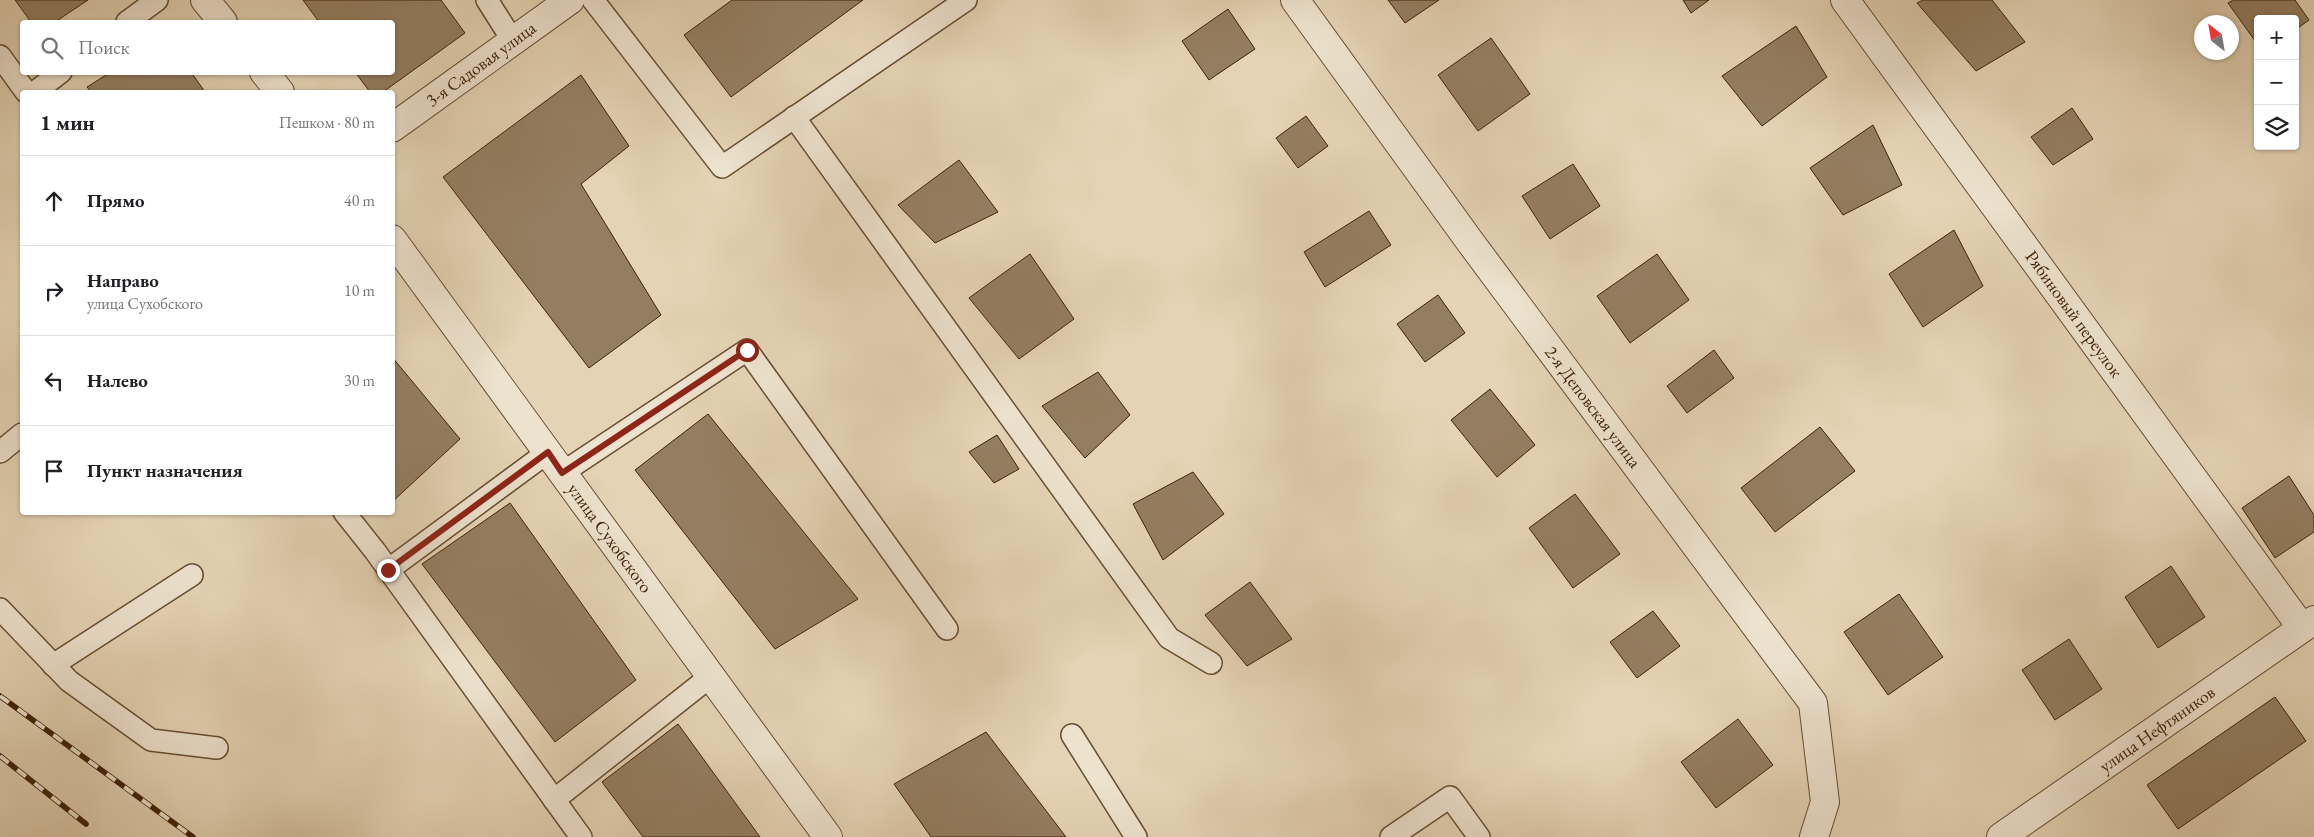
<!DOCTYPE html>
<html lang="ru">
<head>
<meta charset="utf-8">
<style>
  body { margin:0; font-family:"EB Garamond",serif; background:#f6f6f6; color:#202124 }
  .controls { position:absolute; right:15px; top:15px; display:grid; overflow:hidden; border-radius:5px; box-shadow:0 1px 4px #0004 }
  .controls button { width:45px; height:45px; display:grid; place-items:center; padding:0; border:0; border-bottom:1px solid #e0e0e0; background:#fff; color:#202124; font:25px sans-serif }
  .compass { position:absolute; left:2194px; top:15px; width:45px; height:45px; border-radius:50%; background:#fff; box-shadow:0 1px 4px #0004; rotate:329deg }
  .stop { position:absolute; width:15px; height:15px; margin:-11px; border:4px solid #8f2418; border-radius:50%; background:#fff }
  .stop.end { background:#8f2418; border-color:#fff; box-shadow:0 1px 5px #0008 }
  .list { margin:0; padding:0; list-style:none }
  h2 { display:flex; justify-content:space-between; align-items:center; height:65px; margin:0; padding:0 20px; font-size:21px }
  h2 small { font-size:16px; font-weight:400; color:#757577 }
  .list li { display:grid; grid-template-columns:32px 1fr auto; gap:15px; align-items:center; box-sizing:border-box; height:90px; padding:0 20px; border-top:1px solid #e0e0e0 }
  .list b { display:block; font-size:19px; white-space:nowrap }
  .list p { margin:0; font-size:16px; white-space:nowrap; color:#757577 }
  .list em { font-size:16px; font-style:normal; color:#757577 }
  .icon { flex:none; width:28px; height:28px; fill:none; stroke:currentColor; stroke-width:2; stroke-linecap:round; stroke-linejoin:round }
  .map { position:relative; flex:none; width:2314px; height:837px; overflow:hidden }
  .search { position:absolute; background:#fff; box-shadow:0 1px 4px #0004; left:20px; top:20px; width:375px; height:55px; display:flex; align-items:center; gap:12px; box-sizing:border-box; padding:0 18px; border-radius:5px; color:#757577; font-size:19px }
  .panel { position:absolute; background:#fff; box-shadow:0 1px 4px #0004; left:20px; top:90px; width:375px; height:425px; border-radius:5px }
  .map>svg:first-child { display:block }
</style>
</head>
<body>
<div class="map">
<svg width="2314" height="837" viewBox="0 0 2314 837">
  <rect width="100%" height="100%" fill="#e4d3b4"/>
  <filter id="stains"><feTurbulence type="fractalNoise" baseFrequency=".004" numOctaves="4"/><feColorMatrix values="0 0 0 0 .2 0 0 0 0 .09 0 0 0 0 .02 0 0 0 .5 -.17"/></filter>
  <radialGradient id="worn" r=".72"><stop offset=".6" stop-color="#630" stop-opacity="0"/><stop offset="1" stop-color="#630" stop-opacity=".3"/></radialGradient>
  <!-- building -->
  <g fill="#947e61" stroke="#3e2107">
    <path d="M15 0H88L55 22H31Z"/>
    <path d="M303 0H441L465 33 383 92H370L355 72H392V22H319Z"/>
    <path d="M732 0H863L731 97 684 35Z"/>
    <path d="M1388 0H1439L1405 23Z"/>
    <path d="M1683 0H1709L1691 13Z"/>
    <path d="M1923 0H1992L2025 42 1976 71 1917 3Z"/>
    <path d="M2233 0H2295L2309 20 2295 30V19H2258V45L2228 3Z"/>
    <path d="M1228 9 1255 49 1209 80 1182 41Z"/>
    <path d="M1796 26 1827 77 1762 126 1722 76Z"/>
    <path d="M1491 38 1530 94 1478 131 1438 75Z"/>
    <path d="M111 72H191L205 92H91L87 87Z"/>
    <path d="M581 75 629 146 581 184 661 315 589 368 443 177Z"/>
    <path d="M2072 108 2093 139 2053 165 2031 137Z"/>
    <path d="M1306 116 1328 146 1298 168 1276 138Z"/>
    <path d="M1873 125 1902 185 1843 215 1810 168Z"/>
    <path d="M959 160 998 212 935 243 898 205Z"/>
    <path d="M1573 164 1600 206 1550 239 1522 196Z"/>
    <path d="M1369 211 1391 245 1325 287 1304 252Z"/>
    <path d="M1954 230 1983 286 1923 327 1889 274Z"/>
    <path d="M1030 254 1074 319 1019 359 969 298Z"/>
    <path d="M1657 254 1689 300 1630 343 1597 296Z"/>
    <path d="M1438 295 1465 333 1425 362 1397 324Z"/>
    <path d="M1714 350 1734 378 1687 413 1667 386Z"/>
    <path d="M392 357 460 439 392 502Z"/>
    <path d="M1098 372 1130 415 1085 458 1042 406Z"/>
    <path d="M1490 389 1535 445 1497 477 1451 420Z"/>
    <path d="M708 414 858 599 775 649 635 470Z"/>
    <path d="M1820 427 1855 471 1775 532 1741 488Z"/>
    <path d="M997 435 1019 469 994 483 969 452Z"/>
    <path d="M1193 472 1224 514 1163 560 1133 504Z"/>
    <path d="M2289 476 2314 515V532L2275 558 2242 508Z"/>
    <path d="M1575 494 1620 554 1573 588 1529 528Z"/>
    <path d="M510 503 636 680 555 742 422 564Z"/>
    <path d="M2171 566 2205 617 2158 648 2125 597Z"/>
    <path d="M1250 582 1292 639 1247 666 1205 615Z"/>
    <path d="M1899 594 1943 657 1888 695 1844 632Z"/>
    <path d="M1653 611 1680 646 1637 678 1610 642Z"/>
    <path d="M2069 639 2102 689 2055 720 2022 670Z"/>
    <path d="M2275 697 2306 741 2178 829 2147 785Z"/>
    <path d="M1738 719 1773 765 1716 808 1681 762Z"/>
    <path d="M678 724 760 837H643L602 782Z"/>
    <path d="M986 732 1066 837H931L894 784Z"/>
  </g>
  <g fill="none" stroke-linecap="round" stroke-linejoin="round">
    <!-- service casing -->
    <g stroke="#684e32" stroke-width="24">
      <g id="service">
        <path d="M487 0 513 41"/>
        <path d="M593 0 722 167 966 0"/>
        <path d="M127 22 157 0"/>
        <path d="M0 56 26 92"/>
        <path d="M35 92 61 72"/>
        <path d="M794 117 1169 638 1211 663"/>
        <path d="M0 452 22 434"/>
        <path d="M562 473 747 350 947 629"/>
        <path d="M344 512 375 551 581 837"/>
        <path d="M388 570 548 452"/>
        <path d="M0 609 69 681 151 740 217 748"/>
        <path d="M53 665 192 575"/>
        <path d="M1072 735 1136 837"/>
        <path d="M554 800 711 676"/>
        <path d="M1391 837 1450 797 1479 837"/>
      </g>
    </g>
    <!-- minor casing -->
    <g stroke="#684e32" stroke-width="30">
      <g id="minor">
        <path d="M1845 0 2302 628"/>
        <path d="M392 128 570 0"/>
        <path d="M2001 837 2314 620"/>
      </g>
    </g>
    <!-- tertiary casing -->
    <g stroke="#684e32" stroke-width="30">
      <g id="tertiary">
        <path d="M205 0 223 22"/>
        <path d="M1295 0 1471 243 1813 703 1825 802 1814 837"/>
        <path d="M264 72 280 92"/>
        <path d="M392 239 828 837"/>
      </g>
    </g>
    <!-- service -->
    <use href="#service" stroke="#ede2ce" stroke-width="21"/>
    <!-- minor -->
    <use href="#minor" stroke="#ede2ce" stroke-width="28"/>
    <!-- tertiary -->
    <use href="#tertiary" stroke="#ede2ce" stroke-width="28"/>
    <!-- rail casing -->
    <g stroke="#3e2107" stroke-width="5.5">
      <g id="rail">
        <path d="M0 696 193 837"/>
        <path d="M0 756 86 824"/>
      </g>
    </g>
    <!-- rail -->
    <use href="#rail" stroke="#ede2ce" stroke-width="4" stroke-dasharray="11" stroke-linecap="butt"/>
  </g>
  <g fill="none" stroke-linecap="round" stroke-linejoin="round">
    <!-- route -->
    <path stroke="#8f2418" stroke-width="6" d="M388 570 548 452 562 473 747 350"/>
  </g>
  <g text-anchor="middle" stroke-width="4" stroke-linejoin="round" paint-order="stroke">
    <!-- street labels -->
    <g font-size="18" fill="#3e2107" stroke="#ede2ce">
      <text transform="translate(481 64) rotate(-36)" y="6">3-я Садовая улица</text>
      <text transform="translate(2074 314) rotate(54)" y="6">Рябиновый переулок</text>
      <text transform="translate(1593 407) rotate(53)" y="6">2-я Деповская улица</text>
      <text transform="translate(610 538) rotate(54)" y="6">улица Сухобского</text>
      <text transform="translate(2157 729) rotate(-35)" y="6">улица Нефтяников</text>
    </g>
  </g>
  <rect width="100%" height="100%" filter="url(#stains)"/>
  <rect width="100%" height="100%" fill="url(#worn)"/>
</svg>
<div class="controls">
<button>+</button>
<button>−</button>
<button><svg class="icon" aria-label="layers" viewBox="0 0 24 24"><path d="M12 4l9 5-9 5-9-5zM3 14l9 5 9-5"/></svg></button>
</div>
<svg class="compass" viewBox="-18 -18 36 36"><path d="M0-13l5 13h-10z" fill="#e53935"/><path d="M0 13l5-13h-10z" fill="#757577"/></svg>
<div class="stop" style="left:747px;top:350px"></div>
<div class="stop end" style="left:388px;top:570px"></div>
<div class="search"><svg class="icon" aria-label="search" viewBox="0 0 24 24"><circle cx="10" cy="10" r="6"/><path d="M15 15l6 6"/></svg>Поиск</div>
<section class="panel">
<h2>1 мин<small>Пешком · 80 m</small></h2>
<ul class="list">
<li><svg class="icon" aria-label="ahead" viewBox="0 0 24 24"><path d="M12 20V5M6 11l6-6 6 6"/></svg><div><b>Прямо</b></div><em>40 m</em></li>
<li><svg class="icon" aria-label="right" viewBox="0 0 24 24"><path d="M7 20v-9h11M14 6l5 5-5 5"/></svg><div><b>Направо</b><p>улица Сухобского</p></div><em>10 m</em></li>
<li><svg class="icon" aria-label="left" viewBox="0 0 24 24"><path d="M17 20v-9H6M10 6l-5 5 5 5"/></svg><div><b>Налево</b></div><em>30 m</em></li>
<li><svg class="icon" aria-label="arrive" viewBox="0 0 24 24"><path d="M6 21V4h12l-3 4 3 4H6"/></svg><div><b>Пункт назначения</b></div></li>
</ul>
</section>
</div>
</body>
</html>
